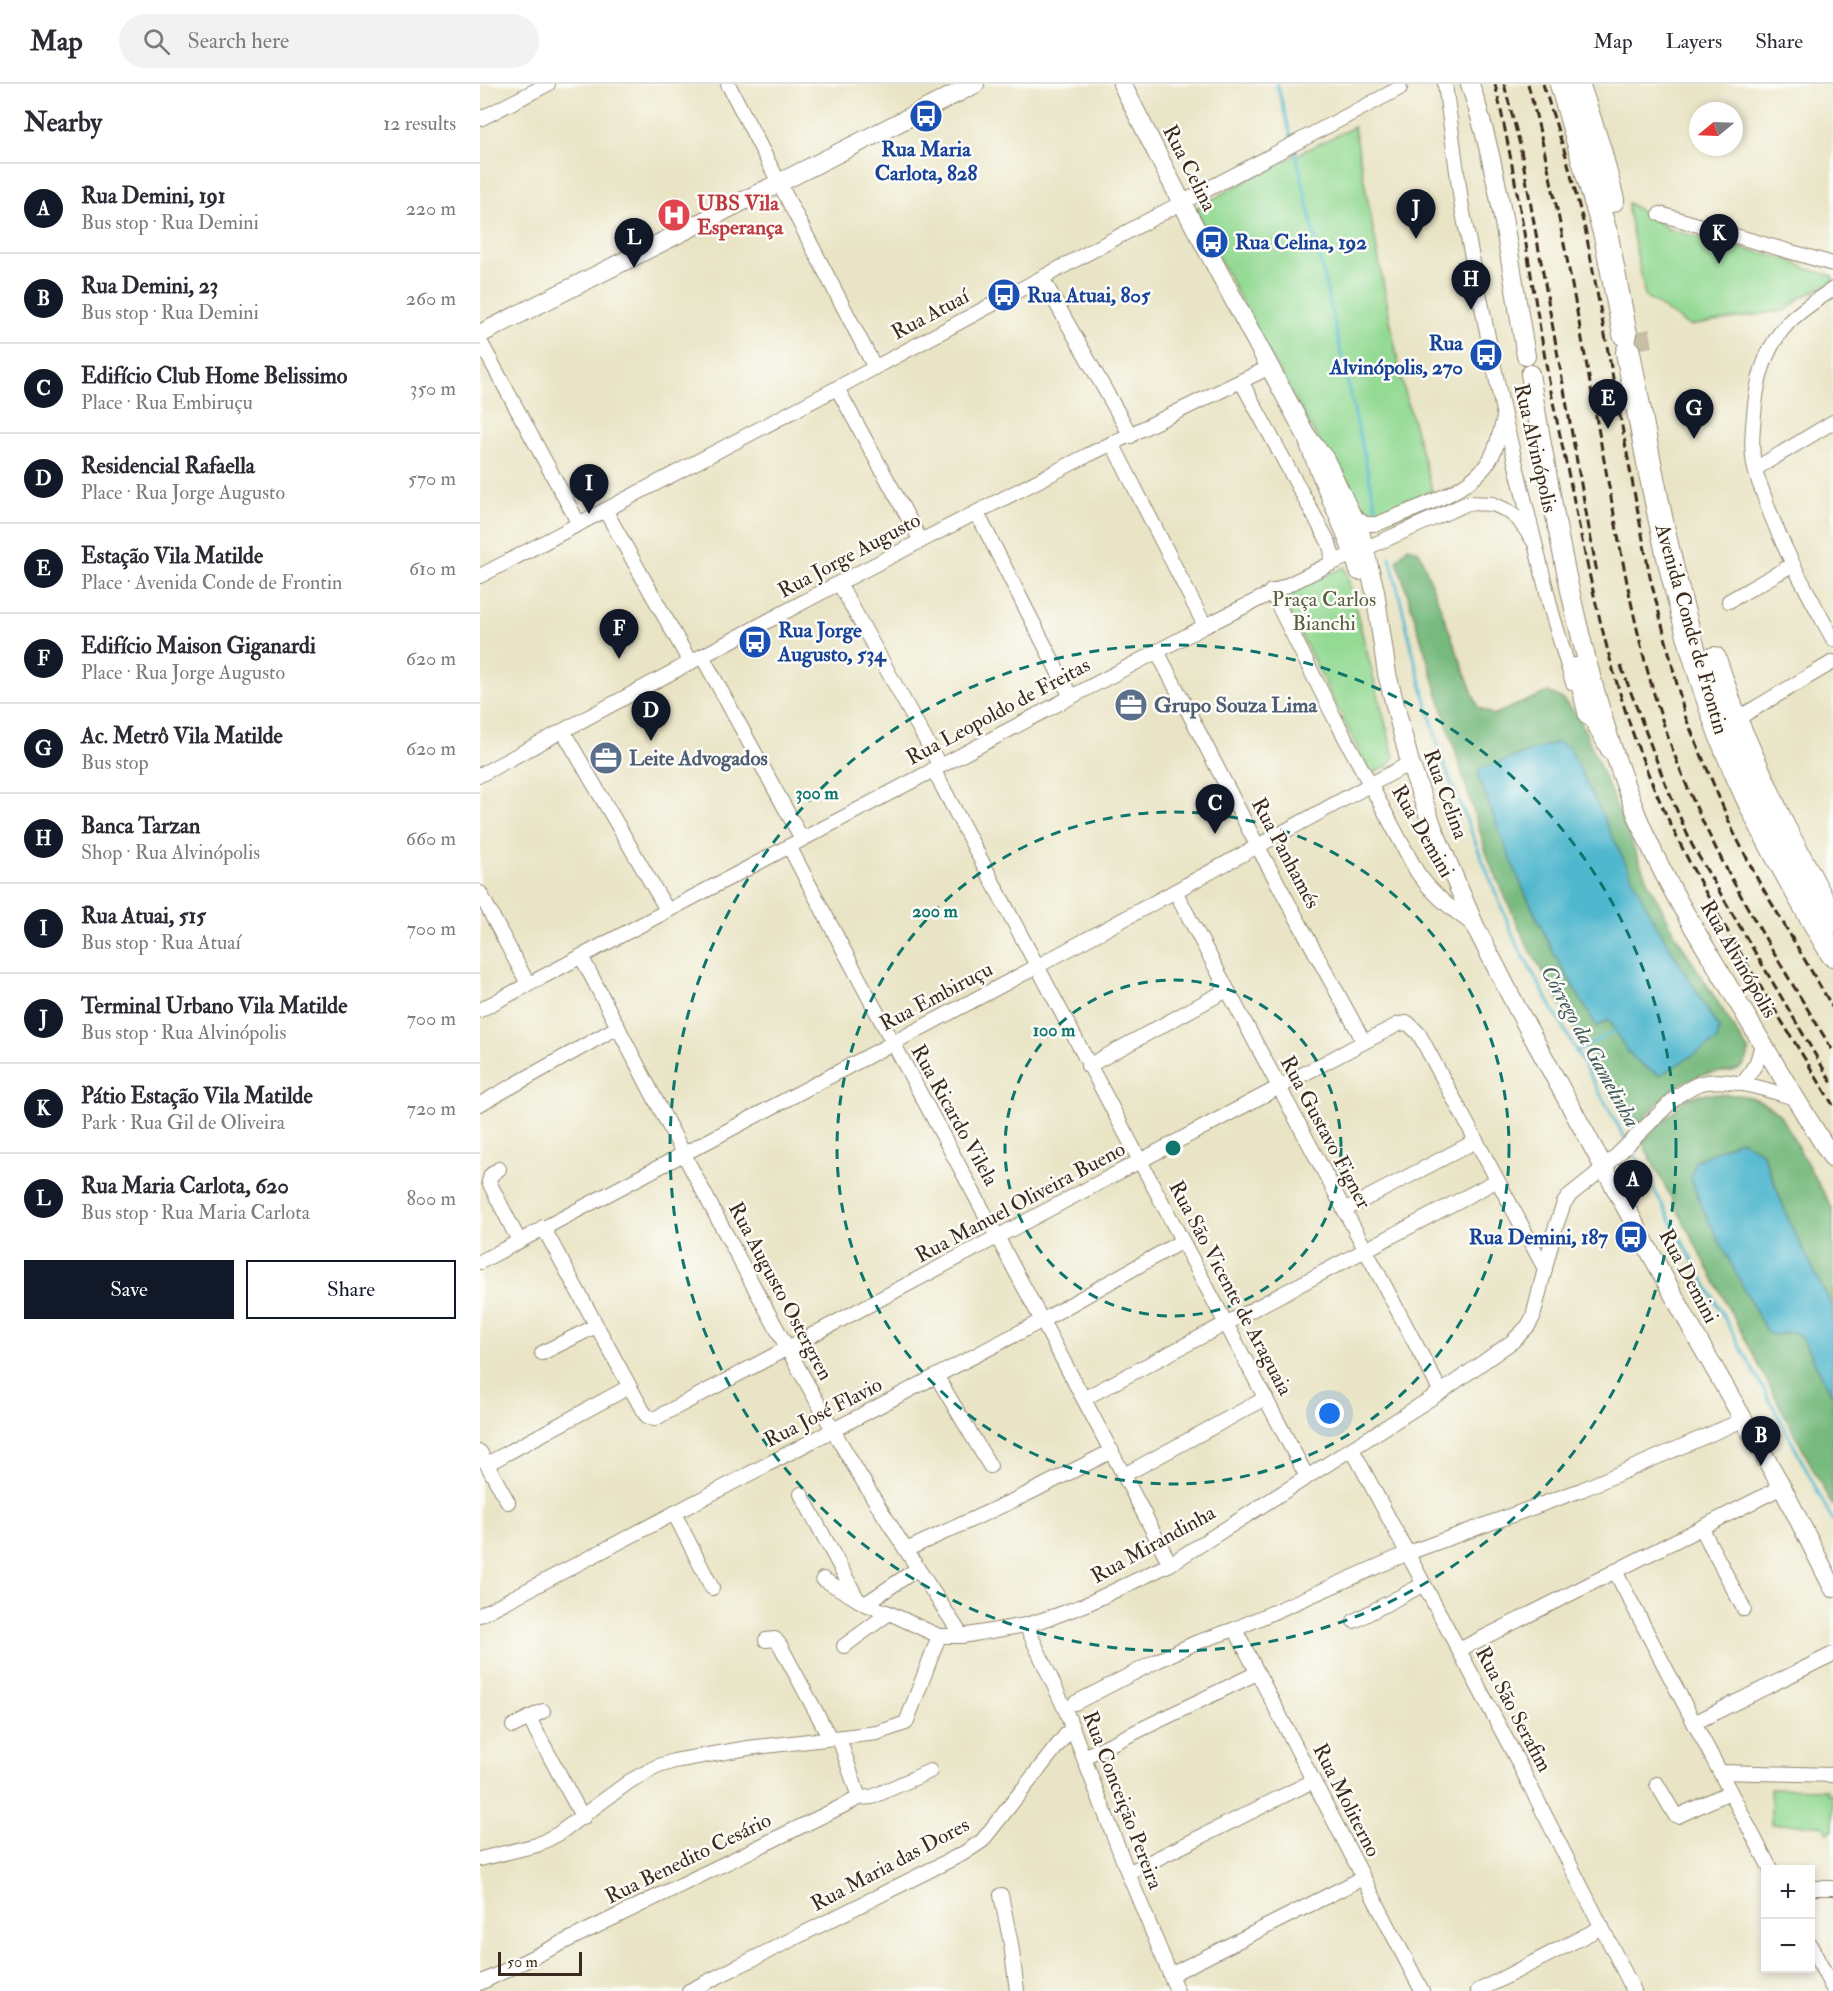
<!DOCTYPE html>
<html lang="en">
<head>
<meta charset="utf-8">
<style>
  body { margin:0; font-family:"IM FELL Double Pica",serif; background:#f2f2f3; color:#2b2b33 }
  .controls { position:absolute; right:18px; bottom:18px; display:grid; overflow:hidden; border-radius:0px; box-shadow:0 3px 9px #0003 }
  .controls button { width:54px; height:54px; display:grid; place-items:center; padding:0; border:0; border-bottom:2px solid #e1e1e2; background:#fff; color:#2b2b33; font:30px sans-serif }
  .compass { position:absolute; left:1209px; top:18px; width:54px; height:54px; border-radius:50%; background:#fff; box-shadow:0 3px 9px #0003; rotate:251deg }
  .scale { position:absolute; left:18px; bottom:15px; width:84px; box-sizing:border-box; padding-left:6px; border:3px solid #3b2a1e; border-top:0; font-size:16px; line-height:21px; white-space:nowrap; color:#3b2a1e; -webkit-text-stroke:4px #fdfcf7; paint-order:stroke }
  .you { position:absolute; left:850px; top:1330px; width:21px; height:21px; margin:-15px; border:4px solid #fff; border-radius:50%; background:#1a73e8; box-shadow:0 0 0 9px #1a73e833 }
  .badge { display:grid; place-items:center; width:39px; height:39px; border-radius:50%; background:#111827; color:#fff; font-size:20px; font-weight:700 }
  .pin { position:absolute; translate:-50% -50px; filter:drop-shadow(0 2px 3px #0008) }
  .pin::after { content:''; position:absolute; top:32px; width:21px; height:18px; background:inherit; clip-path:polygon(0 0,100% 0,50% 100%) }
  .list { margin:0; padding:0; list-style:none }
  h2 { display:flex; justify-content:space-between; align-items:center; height:78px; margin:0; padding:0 24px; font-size:26px }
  h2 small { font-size:20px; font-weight:400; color:#7c7c81 }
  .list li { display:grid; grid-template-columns:39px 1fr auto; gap:18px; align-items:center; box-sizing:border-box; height:90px; padding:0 24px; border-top:2px solid #e1e1e2 }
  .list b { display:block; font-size:22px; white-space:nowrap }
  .list p { margin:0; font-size:20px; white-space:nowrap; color:#7c7c81 }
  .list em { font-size:20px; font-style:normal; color:#7c7c81 }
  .actions { display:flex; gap:12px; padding:18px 24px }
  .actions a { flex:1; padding:14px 0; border:2px solid #111827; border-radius:0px; text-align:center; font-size:21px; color:#111827 }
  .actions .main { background:#111827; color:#fff }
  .icon { flex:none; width:33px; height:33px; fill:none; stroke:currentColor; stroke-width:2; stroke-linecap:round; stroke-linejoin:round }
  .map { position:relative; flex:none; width:1353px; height:1907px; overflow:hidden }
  header { display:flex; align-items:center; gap:36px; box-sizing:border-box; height:84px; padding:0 30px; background:#fff; border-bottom:2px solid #e1e1e2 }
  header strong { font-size:28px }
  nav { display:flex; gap:33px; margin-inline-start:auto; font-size:21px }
  .search { width:420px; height:54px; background:#f2f2f3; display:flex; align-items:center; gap:15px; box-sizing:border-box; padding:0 21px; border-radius:33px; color:#7c7c81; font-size:22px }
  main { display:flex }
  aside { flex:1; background:#fff }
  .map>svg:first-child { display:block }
</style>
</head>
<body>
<header>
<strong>Map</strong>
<div class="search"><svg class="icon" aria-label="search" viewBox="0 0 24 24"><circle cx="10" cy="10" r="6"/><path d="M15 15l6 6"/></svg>Search here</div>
<nav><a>Map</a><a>Layers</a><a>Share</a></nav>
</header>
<main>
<aside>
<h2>Nearby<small>12 results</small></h2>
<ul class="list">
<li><span class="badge">A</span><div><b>Rua Demini, 191</b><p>Bus stop · Rua Demini</p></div><em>220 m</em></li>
<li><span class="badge">B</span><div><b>Rua Demini, 23</b><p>Bus stop · Rua Demini</p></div><em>260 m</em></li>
<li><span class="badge">C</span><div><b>Edifício Club Home Belissimo</b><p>Place · Rua Embiruçu</p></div><em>350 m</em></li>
<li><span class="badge">D</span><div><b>Residencial Rafaella</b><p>Place · Rua Jorge Augusto</p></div><em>570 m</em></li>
<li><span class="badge">E</span><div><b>Estação Vila Matilde</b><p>Place · Avenida Conde de Frontin</p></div><em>610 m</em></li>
<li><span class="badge">F</span><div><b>Edifício Maison Giganardi</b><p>Place · Rua Jorge Augusto</p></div><em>620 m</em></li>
<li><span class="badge">G</span><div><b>Ac. Metrô Vila Matilde</b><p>Bus stop</p></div><em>620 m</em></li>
<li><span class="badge">H</span><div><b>Banca Tarzan</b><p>Shop · Rua Alvinópolis</p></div><em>660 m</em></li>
<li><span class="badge">I</span><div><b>Rua Atuai, 515</b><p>Bus stop · Rua Atuaí</p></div><em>700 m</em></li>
<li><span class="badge">J</span><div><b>Terminal Urbano Vila Matilde</b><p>Bus stop · Rua Alvinópolis</p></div><em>700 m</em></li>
<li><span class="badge">K</span><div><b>Pátio Estação Vila Matilde</b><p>Park · Rua Gil de Oliveira</p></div><em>720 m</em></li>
<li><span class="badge">L</span><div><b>Rua Maria Carlota, 620</b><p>Bus stop · Rua Maria Carlota</p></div><em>800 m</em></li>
</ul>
<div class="actions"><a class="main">Save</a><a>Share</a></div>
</aside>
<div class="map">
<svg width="1353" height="1907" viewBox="0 0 1353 1907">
  <rect width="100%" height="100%" fill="#fdfcf7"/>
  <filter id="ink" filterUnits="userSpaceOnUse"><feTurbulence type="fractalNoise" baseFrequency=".0167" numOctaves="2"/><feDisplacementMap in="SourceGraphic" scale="12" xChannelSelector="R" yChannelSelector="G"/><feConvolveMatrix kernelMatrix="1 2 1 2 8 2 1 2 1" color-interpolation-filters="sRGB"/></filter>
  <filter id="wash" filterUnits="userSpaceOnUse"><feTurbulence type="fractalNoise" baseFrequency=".008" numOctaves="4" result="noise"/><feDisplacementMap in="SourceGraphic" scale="24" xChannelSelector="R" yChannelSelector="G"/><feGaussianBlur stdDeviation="1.35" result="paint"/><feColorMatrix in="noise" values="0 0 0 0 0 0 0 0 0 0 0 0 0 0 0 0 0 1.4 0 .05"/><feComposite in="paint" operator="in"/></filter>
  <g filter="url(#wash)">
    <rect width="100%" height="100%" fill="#e9e4c5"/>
    <!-- green -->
    <g fill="#94da94" stroke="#688259" stroke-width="1.5">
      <path d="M874 43 921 294 952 406 913 427 882 434 787 265 726 150 716 124 799 79Z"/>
      <path d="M1148 119 1190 146 1309 176 1328 185 1353 192V198L1320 214 1306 226 1209 242 1165 212 1148 126Z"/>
      <path d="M865 483 914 673 910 681 895 688 889 687 801 511Z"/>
      <path d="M1291 1704 1347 1705V1710H1353V1746L1348 1748 1344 1742 1339 1741 1291 1740Z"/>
    </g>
    <!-- forest -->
    <g fill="#77ba7e" stroke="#59724e" stroke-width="1.5" fill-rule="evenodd">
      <path d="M928 463 939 467 998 623 1013 631 1068 608 1081 614 1099 633 1168 798 1198 855 1269 968C1264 994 1245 985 1225 990 1216 992 1206 997 1199 1001 1182 1012 1169 1029 1156 1043L1146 1036 1044 855 1008 774 917 476ZM1039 796 1171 832 1239 945 1135 947 1128 935 1117 942 1074 870Z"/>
      <path d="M1220 1010C1255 1011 1272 1006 1300 1031L1353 1126V1224L1312 1144 1282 1068 1293 1251 1315 1248 1323 1256 1353 1313V1423L1166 1066 1163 1057 1206 1015Z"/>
    </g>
    <!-- water -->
    <g fill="#50b7ce" stroke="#467076" stroke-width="1.5">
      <path d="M1077 658 1089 663 1171 832 1239 945 1237 957 1180 991C1148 976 1145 964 1129 935L1117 943 1074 870 1039 796 998 693 1000 685Z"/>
      <path d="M1260 1056 1282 1068 1312 1144 1353 1224V1313L1323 1256 1315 1248 1293 1251 1287 1249 1221 1122 1211 1095 1215 1077Z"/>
    </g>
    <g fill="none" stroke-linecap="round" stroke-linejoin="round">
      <!-- stream -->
      <g stroke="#50b7ce" stroke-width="3">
        <path d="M797 0 812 56"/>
        <path d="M815 65 896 424"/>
        <path d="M910 473 936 581 963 678 1036 859 1146 1056"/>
        <path d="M1096 968 1135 947"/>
        <path d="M1151 1064 1299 1333 1353 1437"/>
      </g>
    </g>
  </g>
  <g filter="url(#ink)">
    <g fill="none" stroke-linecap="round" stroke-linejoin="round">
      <!-- highway-tunnel -->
      <path stroke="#c6bfa4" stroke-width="24" stroke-dasharray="24 12" stroke-linecap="butt" d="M1158 247 1161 265"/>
      <!-- street casing -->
      <g stroke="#928772" stroke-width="16">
        <g id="street">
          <path d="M248 0 395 284"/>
          <path d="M965 0 982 124 1024 332 1072 529 1093 599"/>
          <path d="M0 35 68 0"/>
          <path d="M1180 130 1353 180"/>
          <path d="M562 194 651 352"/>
          <path d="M1353 205C1338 215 1322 225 1309 238 1288 260 1278 291 1275 321 1273 341 1270 364 1275 385 1277 395 1282 405 1285 415 1302 464 1328 509 1353 555"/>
          <path d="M0 257 99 440"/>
          <path d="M790 283 761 297 849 459 852 470 850 480"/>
          <path d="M357 304 441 457"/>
          <path d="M632 359 725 542"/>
          <path d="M1275 385 1353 338"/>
          <path d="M125 426 210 578"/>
          <path d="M497 429 591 613"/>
          <path d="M873 431 885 440H897C929 426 980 412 1003 385 1016 371 1019 351 1024 334"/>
          <path d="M0 492 357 304 686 127 920 4"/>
          <path d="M359 499 460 682"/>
          <path d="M791 507 853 631 937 788C953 811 972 825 995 842"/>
          <path d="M1249 517 1312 481"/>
          <path d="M677 567 778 763 884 958"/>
          <path d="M222 572 322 755"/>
          <path d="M1105 624 1129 668"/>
          <path d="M1255 636 1353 578"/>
          <path d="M83 647 187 826"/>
          <path d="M453 685 827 1393"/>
          <path d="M0 691 359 499 608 371 761 297"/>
          <path d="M309 762C434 1002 566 1239 690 1480"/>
          <path d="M695 807 961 1308"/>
          <path d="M0 809 48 900"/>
          <path d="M101 872C183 1030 264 1189 352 1344 392 1415 437 1484 482 1552"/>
          <path d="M0 926 725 542 850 480 988 419 1013 420 1028 427 1038 435 1055 459"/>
          <path d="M608 982 747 906"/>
          <path d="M1263 1000 1277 978 1282 960"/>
          <path d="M0 1020 138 943"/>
          <path d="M19 1085 11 1091 9 1098 39 1157"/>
          <path d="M864 1126 996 1057"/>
          <path d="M63 1143 163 1327 167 1332 174 1335 884 958 919 940 928 939 939 950 1065 1185"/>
          <path d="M0 1178 556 883 930 679"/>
          <path d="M62 1269 116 1242"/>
          <path d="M457 1293 510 1382"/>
          <path d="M605 1314 1016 1097"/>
          <path d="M872 1365 1033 1668 1154 1907"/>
          <path d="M0 1368 28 1418"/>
          <path d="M7 1380 149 1303"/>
          <path d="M644 1391 786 1314"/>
          <path d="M321 1410 378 1516"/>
          <path d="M194 1429 232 1504"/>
          <path d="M1222 1445 1264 1525"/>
          <path d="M426 1466 547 1410 632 1367"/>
          <path d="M1135 1487 1291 1786"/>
          <path d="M343 1495 385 1520 409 1529 459 1552"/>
          <path d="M385 1520 437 1485"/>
          <path d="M0 1531 563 1236 702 1157"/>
          <path d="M874 1537 944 1500"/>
          <path d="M546 1541 585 1625 648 1789 697 1907"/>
          <path d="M755 1545 942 1907"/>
          <path d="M286 1556 295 1555 300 1561 350 1654"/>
          <path d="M364 1562 409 1529"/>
          <path d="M979 1566 1302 1403"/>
          <path d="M595 1619 677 1577 715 1559 755 1545 928 1469 1101 1406 1263 1336"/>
          <path d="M49 1634 103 1734"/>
          <path d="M1214 1639 1353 1570"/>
          <path d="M33 1642 63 1627"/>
          <path d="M604 1673 777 1589"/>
          <path d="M1240 1688 1353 1691"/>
          <path d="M1177 1700 1195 1731 1198 1732 1250 1708"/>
          <path d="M379 1714 392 1713 450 1687"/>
          <path d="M0 1775 57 1761 78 1750 150 1697 176 1683 194 1677 268 1664 397 1649 426 1639 459 1552H482L546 1541 575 1532 607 1520 690 1480 961 1308 1033 1257 1048 1242 1053 1233 1074 1148 1084 1119 1090 1111 1125 1083 1196 1013C1202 1009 1209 1004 1216 1001 1244 990 1287 1006 1315 1014"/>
          <path d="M648 1789 833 1697"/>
          <path d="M1330 1804H1353"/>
          <path d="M521 1811 531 1860 537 1907"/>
          <path d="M1330 1861 1353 1905"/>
          <path d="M690 1891 883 1794"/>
          <path d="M0 1899 379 1714 359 1654"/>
          <path d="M209 1907 484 1769 502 1757 592 1643"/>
          <path d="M998 1907 1122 1843"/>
        </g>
      </g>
      <!-- secondary casing -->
      <g stroke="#928772" stroke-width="20">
        <g id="secondary">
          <path d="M642 0 702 119 826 351C841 397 865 440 879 487"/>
          <path d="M990 0C1020 89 1030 180 1046 272"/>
          <path d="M0 250 495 0"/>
          <path d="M1050 290C1075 439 1100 588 1156 729 1179 787 1211 840 1243 893 1279 954 1315 1015 1353 1075"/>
          <path d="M826 351 845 375 881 451 895 507 907 590 930 679 953 744 995 842 1037 924 1218 1256 1302 1403 1353 1504"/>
          <path d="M1096 583 1108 632"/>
        </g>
      </g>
      <!-- highway casing -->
      <g stroke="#928772" stroke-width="26">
        <g id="highway">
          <path d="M1082 0 1126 152 1145 250"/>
          <path d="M1098 2 1119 66 1132 116"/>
          <path d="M1148 268C1172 398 1196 531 1243 656 1272 731 1313 801 1353 870"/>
          <path d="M1234 575 1255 636 1303 743 1353 837"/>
        </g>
      </g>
      <!-- street -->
      <use href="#street" stroke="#fff" stroke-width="14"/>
      <!-- secondary -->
      <use href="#secondary" stroke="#fff" stroke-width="18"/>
      <!-- highway -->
      <use href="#highway" stroke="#fff" stroke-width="24"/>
      <!-- rail -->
      <g stroke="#3b2a1e" stroke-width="3" stroke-dasharray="9 4.5" stroke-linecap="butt">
        <path d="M1015 0C1036 90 1049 182 1065 274 1072 317 1082 360 1091 402 1107 483 1124 563 1150 641 1196 777 1279 898 1353 1021"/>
        <path d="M1024 0 1040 61 1117 489"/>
        <path d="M1048 0C1083 134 1104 272 1130 408 1145 491 1160 574 1188 653 1227 765 1292 866 1353 967"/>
        <path d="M1063 0 1086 72 1106 149 1170 493 1205 632 1253 747 1278 796 1353 924"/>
        <path d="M1141 582 1185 699 1212 761 1353 1001"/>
      </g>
    </g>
  </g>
  <!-- distance rings -->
  <g fill="none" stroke="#0f766e" stroke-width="3" stroke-dasharray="10 8">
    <circle cx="693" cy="1064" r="168"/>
    <circle cx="693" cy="1064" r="336"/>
    <circle cx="693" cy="1064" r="503"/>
  </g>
  <!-- icons -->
  <defs>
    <g id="bus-disc" transform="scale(1.725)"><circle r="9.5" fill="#1a4fb4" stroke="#fdfcf7"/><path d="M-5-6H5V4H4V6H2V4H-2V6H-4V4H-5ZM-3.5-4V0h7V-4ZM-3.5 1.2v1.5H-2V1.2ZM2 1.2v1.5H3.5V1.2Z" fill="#fff"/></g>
    <g id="hospital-disc" transform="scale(1.725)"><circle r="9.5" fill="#e0444e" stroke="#fdfcf7"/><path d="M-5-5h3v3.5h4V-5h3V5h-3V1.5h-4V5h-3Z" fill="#fff"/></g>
    <g id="office-disc" transform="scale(1.725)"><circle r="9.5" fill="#5c6f8a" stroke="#fdfcf7"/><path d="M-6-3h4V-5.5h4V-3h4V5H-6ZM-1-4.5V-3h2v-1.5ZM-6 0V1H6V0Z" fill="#fff"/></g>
  </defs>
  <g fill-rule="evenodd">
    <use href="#bus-disc" x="446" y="32"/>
    <use href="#hospital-disc" x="194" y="131"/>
    <use href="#bus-disc" x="732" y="158"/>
    <use href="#bus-disc" x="524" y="211"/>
    <use href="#bus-disc" x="1006" y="271"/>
    <use href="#bus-disc" x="275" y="558"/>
    <use href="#office-disc" x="651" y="621"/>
    <use href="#office-disc" x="126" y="674"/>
    <use href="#bus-disc" x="1151" y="1153"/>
  </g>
  <g text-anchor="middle" stroke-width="5" stroke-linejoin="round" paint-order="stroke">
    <!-- transit labels -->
    <g font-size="21" font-weight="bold" fill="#164399" stroke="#fdfcf7" text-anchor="start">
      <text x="446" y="72" text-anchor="middle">Rua Maria<tspan x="446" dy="24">Carlota, 828</tspan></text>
      <text x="755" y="165">Rua Celina, 192</text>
      <text x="547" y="218">Rua Atuai, 805</text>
      <text x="983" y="266" text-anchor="end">Rua<tspan x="983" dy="24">Alvinópolis, 270</tspan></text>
      <text x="298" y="553">Rua Jorge<tspan x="298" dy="24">Augusto, 534</tspan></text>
      <text x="1128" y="1160" text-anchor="end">Rua Demini, 187</text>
    </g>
    <!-- street labels -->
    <g font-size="21" fill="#3b2a1e" stroke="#fdfcf7">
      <text transform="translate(710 84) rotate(63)" y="7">Rua Celina</text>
      <text transform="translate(450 230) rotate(-28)" y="7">Rua Atuaí</text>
      <text transform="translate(1056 364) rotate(77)" y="7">Rua Alvinópolis</text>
      <text transform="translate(369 471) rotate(-28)" y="7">Rua Jorge Augusto</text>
      <text transform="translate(1212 545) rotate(74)" y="7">Avenida Conde de Frontin</text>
      <text transform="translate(518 627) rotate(-28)" y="7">Rua Leopoldo de Freitas</text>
      <text transform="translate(966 710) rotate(70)" y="7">Rua Celina</text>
      <text transform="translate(943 747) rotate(60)" y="7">Rua Demini</text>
      <text transform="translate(806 769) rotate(62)" y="7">Rua Panhamés</text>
      <text transform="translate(1259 875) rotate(60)" y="7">Rua Alvinópolis</text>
      <text transform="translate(456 912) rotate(-28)" y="7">Rua Embiruçu</text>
      <text transform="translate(475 1031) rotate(61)" y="7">Rua Ricardo Vilela</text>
      <text transform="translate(846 1048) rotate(62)" y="7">Rua Gustavo Figner</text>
      <text transform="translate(540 1118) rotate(-28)" y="7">Rua Manuel Oliveira Bueno</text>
      <text transform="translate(1209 1192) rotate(62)" y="7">Rua Demini</text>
      <text transform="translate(751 1204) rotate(62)" y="7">Rua São Vicente de Araguaia</text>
      <text transform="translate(301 1207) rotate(62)" y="7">Rua Augusto Ostergren</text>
      <text transform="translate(343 1328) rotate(-27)" y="7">Rua José Flavio</text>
      <text transform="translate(673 1460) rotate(-29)" y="7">Rua Mirandinha</text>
      <text transform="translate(1034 1625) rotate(62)" y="7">Rua São Serafim</text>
      <text transform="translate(643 1716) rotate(69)" y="7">Rua Conceição Pereira</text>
      <text transform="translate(867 1716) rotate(63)" y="7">Rua Moliterno</text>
      <text transform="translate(208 1774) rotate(-26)" y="7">Rua Benedito Cesário</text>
      <text transform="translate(410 1780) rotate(-28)" y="7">Rua Maria das Dores</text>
    </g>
    <!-- health labels -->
    <g font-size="21" font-weight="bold" fill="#be3a42" stroke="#fdfcf7" text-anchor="start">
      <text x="217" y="126">UBS Vila<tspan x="217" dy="24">Esperança</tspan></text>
    </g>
    <!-- park labels -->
    <g font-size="21" fill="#565f41" stroke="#fdfcf7">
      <text x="844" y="522">Praça Carlos<tspan x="844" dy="24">Bianchi</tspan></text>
    </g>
    <!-- service labels -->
    <g font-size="21" font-weight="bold" fill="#4e5e75" stroke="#fdfcf7" text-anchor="start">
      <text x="674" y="628">Grupo Souza Lima</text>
      <text x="149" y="681">Leite Advogados</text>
    </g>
    <!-- water labels -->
    <g font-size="22" font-style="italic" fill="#425b5c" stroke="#fdfcf7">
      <text transform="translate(1111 962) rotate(61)" y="8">Córrego da Gamelinha</text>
    </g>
  </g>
  <circle cx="693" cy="1064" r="9" fill="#0f766e" stroke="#fdfcf7" stroke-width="3"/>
  <g font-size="18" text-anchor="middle" font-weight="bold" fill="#0f766e" stroke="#fdfcf7" stroke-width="5" stroke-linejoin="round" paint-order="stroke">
    <text x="337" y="715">300 m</text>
    <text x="455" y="833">200 m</text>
    <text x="574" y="952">100 m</text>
  </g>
</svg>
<div class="controls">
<button>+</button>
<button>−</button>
</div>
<svg class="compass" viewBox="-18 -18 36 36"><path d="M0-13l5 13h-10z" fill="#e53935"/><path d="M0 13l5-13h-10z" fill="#7c7c81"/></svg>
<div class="scale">50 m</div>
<div class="you"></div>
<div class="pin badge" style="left:1153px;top:1126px">A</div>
<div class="pin badge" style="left:1281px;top:1382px">B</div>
<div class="pin badge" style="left:735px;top:750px">C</div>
<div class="pin badge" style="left:171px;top:657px">D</div>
<div class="pin badge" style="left:1128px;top:345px">E</div>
<div class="pin badge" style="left:139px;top:575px">F</div>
<div class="pin badge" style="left:1214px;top:355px">G</div>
<div class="pin badge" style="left:991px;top:226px">H</div>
<div class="pin badge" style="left:109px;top:430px">I</div>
<div class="pin badge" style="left:936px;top:155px">J</div>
<div class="pin badge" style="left:1239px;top:180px">K</div>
<div class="pin badge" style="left:154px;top:184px">L</div>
</div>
</main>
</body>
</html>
